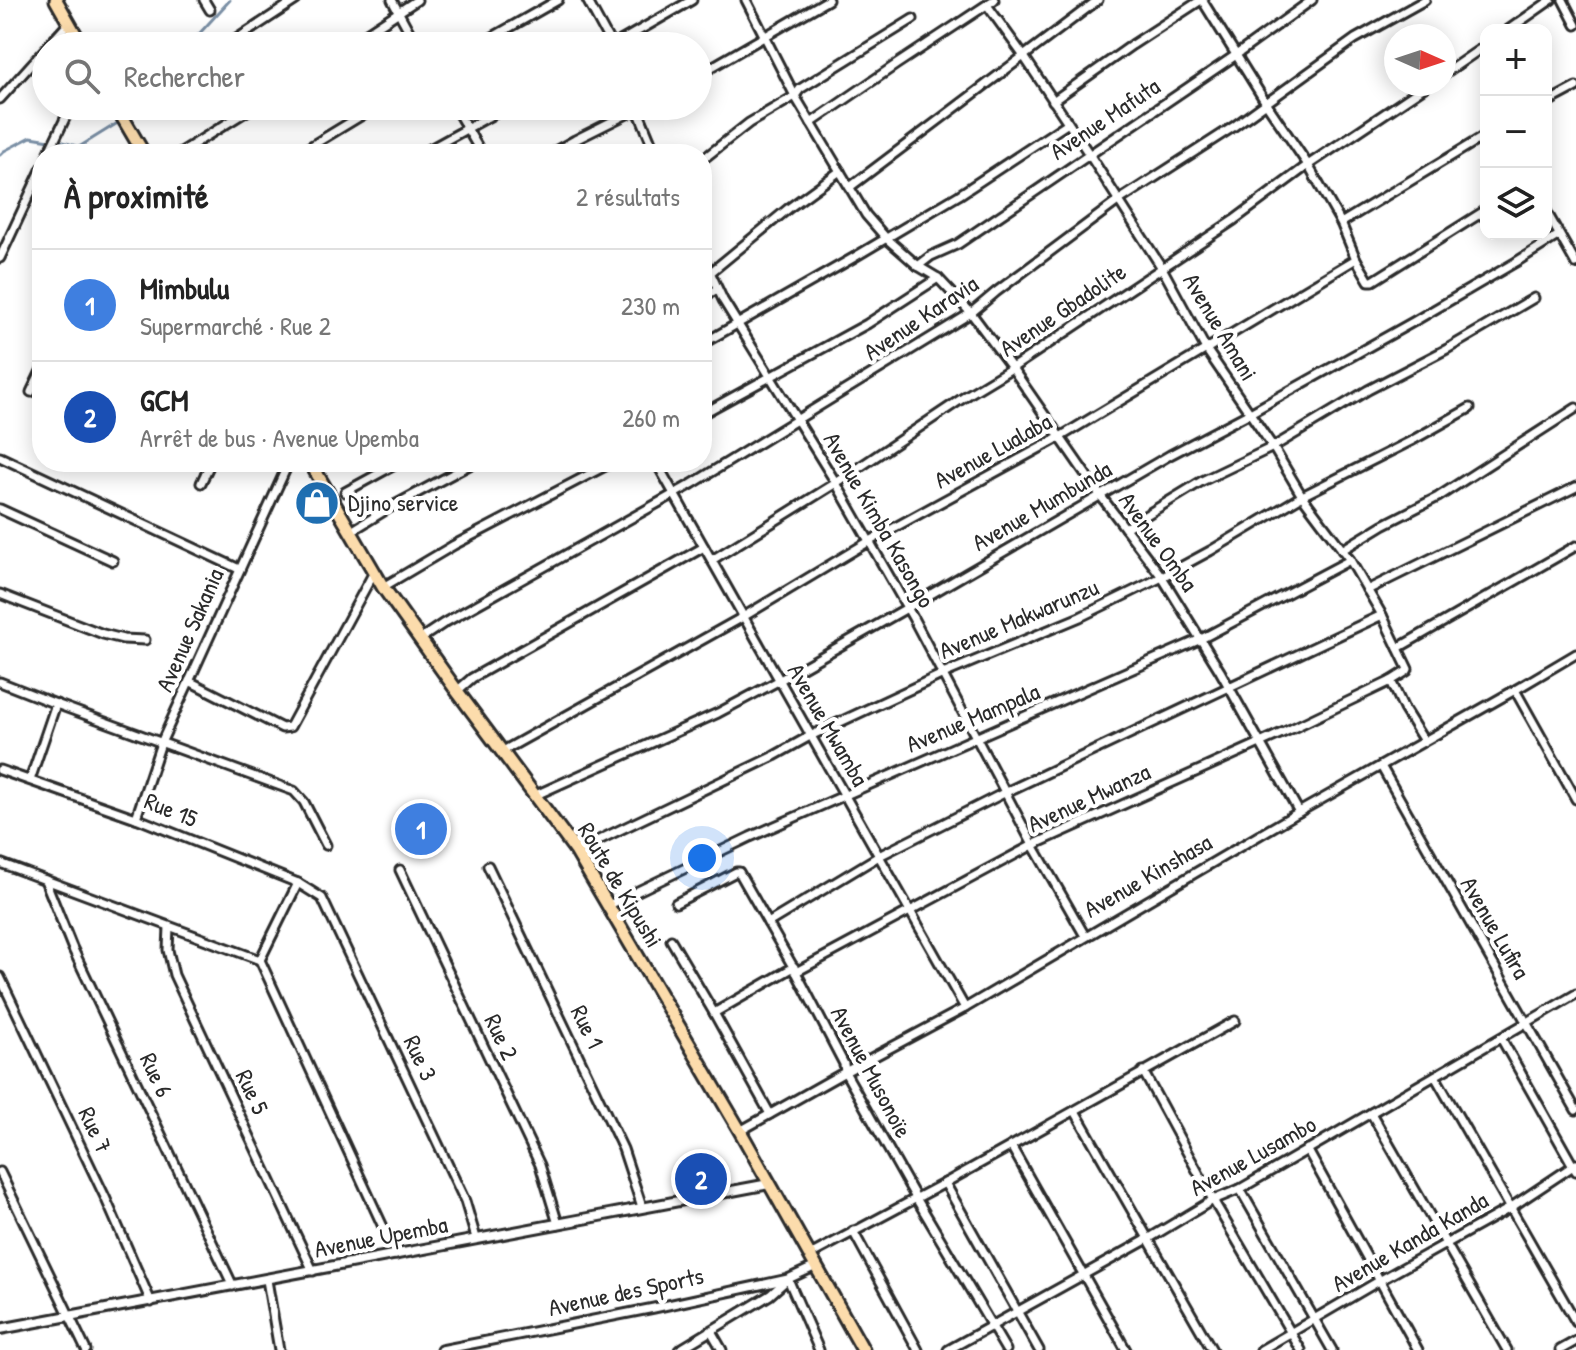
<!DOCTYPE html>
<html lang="fr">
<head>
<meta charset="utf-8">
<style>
  body { margin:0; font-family:"Patrick Hand",sans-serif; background:#f6f6f6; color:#222 }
  .controls { position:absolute; right:24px; top:24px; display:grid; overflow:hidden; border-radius:16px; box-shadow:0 4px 20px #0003 }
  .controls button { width:72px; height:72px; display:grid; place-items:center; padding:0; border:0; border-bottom:2px solid #e0e0e0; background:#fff; color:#222; font:40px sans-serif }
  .compass { position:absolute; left:1384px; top:24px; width:72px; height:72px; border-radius:50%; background:#fff; box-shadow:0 4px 20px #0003; rotate:93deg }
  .you { position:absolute; left:702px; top:858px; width:28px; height:28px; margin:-20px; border:6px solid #fff; border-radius:50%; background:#1a73e8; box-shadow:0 0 0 12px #1a73e833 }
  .badge { display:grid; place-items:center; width:52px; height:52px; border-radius:50%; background:#2563eb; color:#fff; font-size:26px; font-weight:700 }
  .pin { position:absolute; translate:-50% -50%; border:4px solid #fff; box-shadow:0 2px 8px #0006 }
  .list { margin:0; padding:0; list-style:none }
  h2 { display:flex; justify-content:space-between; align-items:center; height:104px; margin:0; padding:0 32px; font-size:34px }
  h2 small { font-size:26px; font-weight:400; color:#767676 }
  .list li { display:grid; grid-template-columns:52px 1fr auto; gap:24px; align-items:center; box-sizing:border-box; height:112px; padding:0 32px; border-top:2px solid #e0e0e0 }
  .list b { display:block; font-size:30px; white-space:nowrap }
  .list p { margin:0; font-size:26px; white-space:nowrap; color:#767676 }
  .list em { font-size:26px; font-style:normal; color:#767676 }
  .icon { flex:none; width:44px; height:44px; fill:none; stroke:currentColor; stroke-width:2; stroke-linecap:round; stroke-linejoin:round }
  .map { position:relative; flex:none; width:1576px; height:1350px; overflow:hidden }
  .search { position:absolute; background:#fff; box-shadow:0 4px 20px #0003; left:32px; top:32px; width:680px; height:88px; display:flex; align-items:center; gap:20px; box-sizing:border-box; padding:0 28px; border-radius:44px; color:#767676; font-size:30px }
  .panel { position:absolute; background:#fff; box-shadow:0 4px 20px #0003; left:32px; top:144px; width:680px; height:328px; border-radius:32px }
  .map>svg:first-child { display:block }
</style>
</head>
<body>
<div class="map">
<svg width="1576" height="1350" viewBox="0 0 1576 1350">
  <rect width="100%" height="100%" fill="#fff"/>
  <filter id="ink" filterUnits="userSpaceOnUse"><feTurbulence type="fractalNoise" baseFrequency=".0125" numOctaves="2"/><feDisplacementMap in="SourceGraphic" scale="16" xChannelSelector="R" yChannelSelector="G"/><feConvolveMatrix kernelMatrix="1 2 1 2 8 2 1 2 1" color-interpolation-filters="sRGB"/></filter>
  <g filter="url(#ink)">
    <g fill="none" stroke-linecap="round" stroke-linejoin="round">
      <!-- stream -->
      <g stroke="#7a8fa5" stroke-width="3">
        <path d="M188 46 230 0"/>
        <path d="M131 111 136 106"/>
        <path d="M60 141 79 147 116 124"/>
        <path d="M0 155 4 151 31 137 50 140"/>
      </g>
      <!-- minor casing -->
      <g stroke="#2b2b2b" stroke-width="13">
        <g id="minor">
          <path d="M204 0 210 10"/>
          <path d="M392 0 417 46"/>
          <path d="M587 0 612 46"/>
          <path d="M746 0 795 96 866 215 886 238 918 266 938 278 971 313 1012 368 1100 495 1162 577 1220 671 1299 812"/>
          <path d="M1202 0 1266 103 1308 165 1341 223 1356 259 1369 281H1373L1486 210"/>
          <path d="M1563 0 1576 25"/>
          <path d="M1508 30 1551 0"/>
          <path d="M48 46 69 23"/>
          <path d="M226 46 296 0"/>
          <path d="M347 46 417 0"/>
          <path d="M477 46 558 0"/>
          <path d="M612 46 692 0"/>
          <path d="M1444 74 1486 45"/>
          <path d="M698 75 828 0"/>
          <path d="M0 99 46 48"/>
          <path d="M1053 101 1132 45 1201 0"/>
          <path d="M1546 103 1576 87"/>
          <path d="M454 106 482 154"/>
          <path d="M637 108 656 154"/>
          <path d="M811 123 897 64 994 0"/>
          <path d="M48 154 71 106"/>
          <path d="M178 154 255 106"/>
          <path d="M298 154 377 106"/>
          <path d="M421 154 508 106"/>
          <path d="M550 154 575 140 643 106"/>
          <path d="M702 160 749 123 795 96 800 89 913 19"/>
          <path d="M850 187 1098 0"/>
          <path d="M1546 211 1576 264"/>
          <path d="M1341 223 1486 135"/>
          <path d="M702 255 723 300 836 483 913 618 1033 845 1085 936"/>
          <path d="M0 258 42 168"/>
          <path d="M918 266 931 256 958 244 1236 55 1312 0"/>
          <path d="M711 272 789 208 840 171"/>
          <path d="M702 298 717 289"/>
          <path d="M702 344 853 258 959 195 1068 123"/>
          <path d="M31 392 42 369"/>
          <path d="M702 414 867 324 938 278"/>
          <path d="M0 457 239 569"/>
          <path d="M656 462 965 1008"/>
          <path d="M201 483 211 462"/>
          <path d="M345 492 400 462"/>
          <path d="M0 509 113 561"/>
          <path d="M1125 528 1202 481 1273 447 1368 390 1447 349 1534 298"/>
          <path d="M350 532 389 508 475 462"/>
          <path d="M1342 550 1383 525 1438 497 1576 408"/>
          <path d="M712 560 836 483 969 394 1012 368 1234 220 1308 165 1429 84"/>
          <path d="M383 587 454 545 613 462"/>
          <path d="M1367 590 1576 487"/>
          <path d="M0 594 103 634 123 639 145 640"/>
          <path d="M420 639 444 623 692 484 971 313 996 292 1118 201 1233 127 1355 39 1425 0"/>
          <path d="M1398 648 1576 546"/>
          <path d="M189 681 282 728 290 727 374 572"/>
          <path d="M1391 681 1404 709 1424 741"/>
          <path d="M0 682 56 704 294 791 304 802 326 845"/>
          <path d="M1515 690 1576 799"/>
          <path d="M457 691 472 678 704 547"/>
          <path d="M503 751 743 617 868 542 1060 437 1356 259"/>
          <path d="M1381 766 1576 1110"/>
          <path d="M0 770 136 818 298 883 322 898 465 1201 476 1238"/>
          <path d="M30 780 56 704"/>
          <path d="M536 795 718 713 780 680 907 608 1170 455 1250 413 1413 322 1516 262 1559 235"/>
          <path d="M136 818 161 743 289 462"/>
          <path d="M576 851 774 756 810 736 943 674 1080 617 1162 577 1210 551 1302 496 1411 441 1470 408"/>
          <path d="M0 863 260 960"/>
          <path d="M488 866 623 1149 642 1207"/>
          <path d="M400 870 540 1165 558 1224"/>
          <path d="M45 880 72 947 233 1286"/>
          <path d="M676 903 736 872H739L796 972 844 1064 845 1072 916 1198 1006 1350"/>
          <path d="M609 905 750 837 1201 639 1350 560"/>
          <path d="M768 923 879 856 1006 792 1382 615"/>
          <path d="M169 927 168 950 174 975 313 1271"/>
          <path d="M671 940 714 1013 770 1114"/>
          <path d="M260 960 396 1255"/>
          <path d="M260 960 298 883"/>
          <path d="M796 972 1033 845 1291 729 1391 681 1407 671 1408 669 1382 615 1350 560 1302 496 1273 447 1206 349 1162 268 1089 154 1023 55 987 5"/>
          <path d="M0 977 105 1197 151 1302"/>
          <path d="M714 1013 794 967"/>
          <path d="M1501 1038 1576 1171"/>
          <path d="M1143 1071 1213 1200 1301 1350"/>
          <path d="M1435 1076 1576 1322"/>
          <path d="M1075 1111 1212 1350"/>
          <path d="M1371 1113 1507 1350"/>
          <path d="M740 1131 845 1072 965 1008 1299 812 1515 690 1576 654"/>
          <path d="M1011 1146 1126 1350"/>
          <path d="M1307 1149 1418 1350"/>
          <path d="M0 1172 86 1350"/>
          <path d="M945 1183 1039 1350"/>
          <path d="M1240 1189 1332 1350"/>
          <path d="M853 1231 918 1350"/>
          <path d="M810 1255 945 1183 1235 1021"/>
          <path d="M267 1280 279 1350"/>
          <path d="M711 1331 722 1350"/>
          <path d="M441 1350 654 1308 788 1279 816 1266"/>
          <path d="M679 1350 770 1295 788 1279 819 1350"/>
          <path d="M948 1350 1148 1239 1213 1200 1240 1189 1576 994"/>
          <path d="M1261 1350 1379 1281 1510 1208 1576 1164"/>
          <path d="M1560 1350 1576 1341"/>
        </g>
      </g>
      <!-- tertiary casing -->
      <g stroke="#2b2b2b" stroke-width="14">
        <path id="tertiary" d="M0 1329 769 1184"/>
      </g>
      <!-- trunk casing -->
      <g stroke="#2b2b2b" stroke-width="17">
        <g id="trunk">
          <path d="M56 0 82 46"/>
          <path d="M116 106 144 154"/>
          <path d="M310 462 383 587 457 691 576 851 740 1131 863 1350"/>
        </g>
      </g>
      <!-- minor -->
      <use href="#minor" stroke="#fff" stroke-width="7"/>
      <!-- tertiary -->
      <use href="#tertiary" stroke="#fff" stroke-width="8"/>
      <!-- trunk -->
      <use href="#trunk" stroke="#fcdcac" stroke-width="11"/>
    </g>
  </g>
  <!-- icons -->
  <defs>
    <g id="shop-disc" transform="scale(2.3)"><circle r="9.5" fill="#1f6fb2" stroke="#fff"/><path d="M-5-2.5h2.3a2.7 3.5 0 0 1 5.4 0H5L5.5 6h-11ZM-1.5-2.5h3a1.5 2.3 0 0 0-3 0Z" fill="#fff"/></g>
  </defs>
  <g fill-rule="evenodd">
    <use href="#shop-disc" x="317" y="503"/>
  </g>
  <g text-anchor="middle" stroke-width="8" stroke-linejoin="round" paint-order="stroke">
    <!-- street labels -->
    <g font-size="24" fill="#2b2b2b" stroke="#fff">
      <text transform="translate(1105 119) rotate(-34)" y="8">Avenue Mafuta</text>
      <text transform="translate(1063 310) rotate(-34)" y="8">Avenue Gbadolite</text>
      <text transform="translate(921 318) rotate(-34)" y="8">Avenue Karavia</text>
      <text transform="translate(1220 327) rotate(59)" y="8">Avenue Amani</text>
      <text transform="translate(993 451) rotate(-29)" y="8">Avenue Lualaba</text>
      <text transform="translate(1042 506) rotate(-30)" y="8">Avenue Mumbunda</text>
      <text transform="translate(879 520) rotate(60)" y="8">Avenue Kimba Kasongo</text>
      <text transform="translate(1158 542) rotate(54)" y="8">Avenue Omba</text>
      <text transform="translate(1019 619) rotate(-23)" y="8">Avenue Makwarunzu</text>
      <text transform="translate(190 630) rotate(-66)" y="8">Avenue Sakania</text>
      <text transform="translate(973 718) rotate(-23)" y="8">Avenue Mampala</text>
      <text transform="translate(828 725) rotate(60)" y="8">Avenue Mwamba</text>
      <text transform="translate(1089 798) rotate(-25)" y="8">Avenue Mwanza</text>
      <text transform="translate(171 810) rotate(22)" y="8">Rue 15</text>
      <text transform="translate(1148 876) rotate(-30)" y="8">Avenue Kinshasa</text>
      <text transform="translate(620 885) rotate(59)" y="8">Route de Kipushi</text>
      <text transform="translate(1495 928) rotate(60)" y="8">Avenue Lufira</text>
      <text transform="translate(587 1027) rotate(64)" y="8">Rue 1</text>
      <text transform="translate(501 1037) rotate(65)" y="8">Rue 2</text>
      <text transform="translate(420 1058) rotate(65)" y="8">Rue 3</text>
      <text transform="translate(871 1072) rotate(62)" y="8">Avenue Musonoïe</text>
      <text transform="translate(156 1075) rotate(65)" y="8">Rue 6</text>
      <text transform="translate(252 1092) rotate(65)" y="8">Rue 5</text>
      <text transform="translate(95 1130) rotate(65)" y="8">Rue 7</text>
      <text transform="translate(1253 1156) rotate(-29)" y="8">Avenue Lusambo</text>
      <text transform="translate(381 1237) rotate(-11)" y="8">Avenue Upemba</text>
      <text transform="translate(1410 1242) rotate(-30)" y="8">Avenue Kanda Kanda</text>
      <text transform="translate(626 1292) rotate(-12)" y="8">Avenue des Sports</text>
    </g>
    <!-- poi labels -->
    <g font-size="24" fill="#2b2b2b" stroke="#fff" text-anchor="start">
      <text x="348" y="511">Djino service</text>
    </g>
  </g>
</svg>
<div class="controls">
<button>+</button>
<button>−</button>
<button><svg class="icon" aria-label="layers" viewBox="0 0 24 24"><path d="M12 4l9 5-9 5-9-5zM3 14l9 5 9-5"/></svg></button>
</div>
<svg class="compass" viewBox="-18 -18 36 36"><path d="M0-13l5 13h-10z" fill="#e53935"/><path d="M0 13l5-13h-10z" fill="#767676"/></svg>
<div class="you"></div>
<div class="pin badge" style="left:421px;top:829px;background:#3f7fe0">1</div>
<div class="pin badge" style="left:701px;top:1179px;background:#1a4fb4">2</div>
<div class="search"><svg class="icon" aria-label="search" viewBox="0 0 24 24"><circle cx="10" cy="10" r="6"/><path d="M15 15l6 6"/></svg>Rechercher</div>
<section class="panel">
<h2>À proximité<small>2 résultats</small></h2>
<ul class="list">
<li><span class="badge" style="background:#3f7fe0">1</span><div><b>Mimbulu</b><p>Supermarché · Rue 2</p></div><em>230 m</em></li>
<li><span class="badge" style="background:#1a4fb4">2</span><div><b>GCM</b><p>Arrêt de bus · Avenue Upemba</p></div><em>260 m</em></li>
</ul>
</section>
</div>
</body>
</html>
